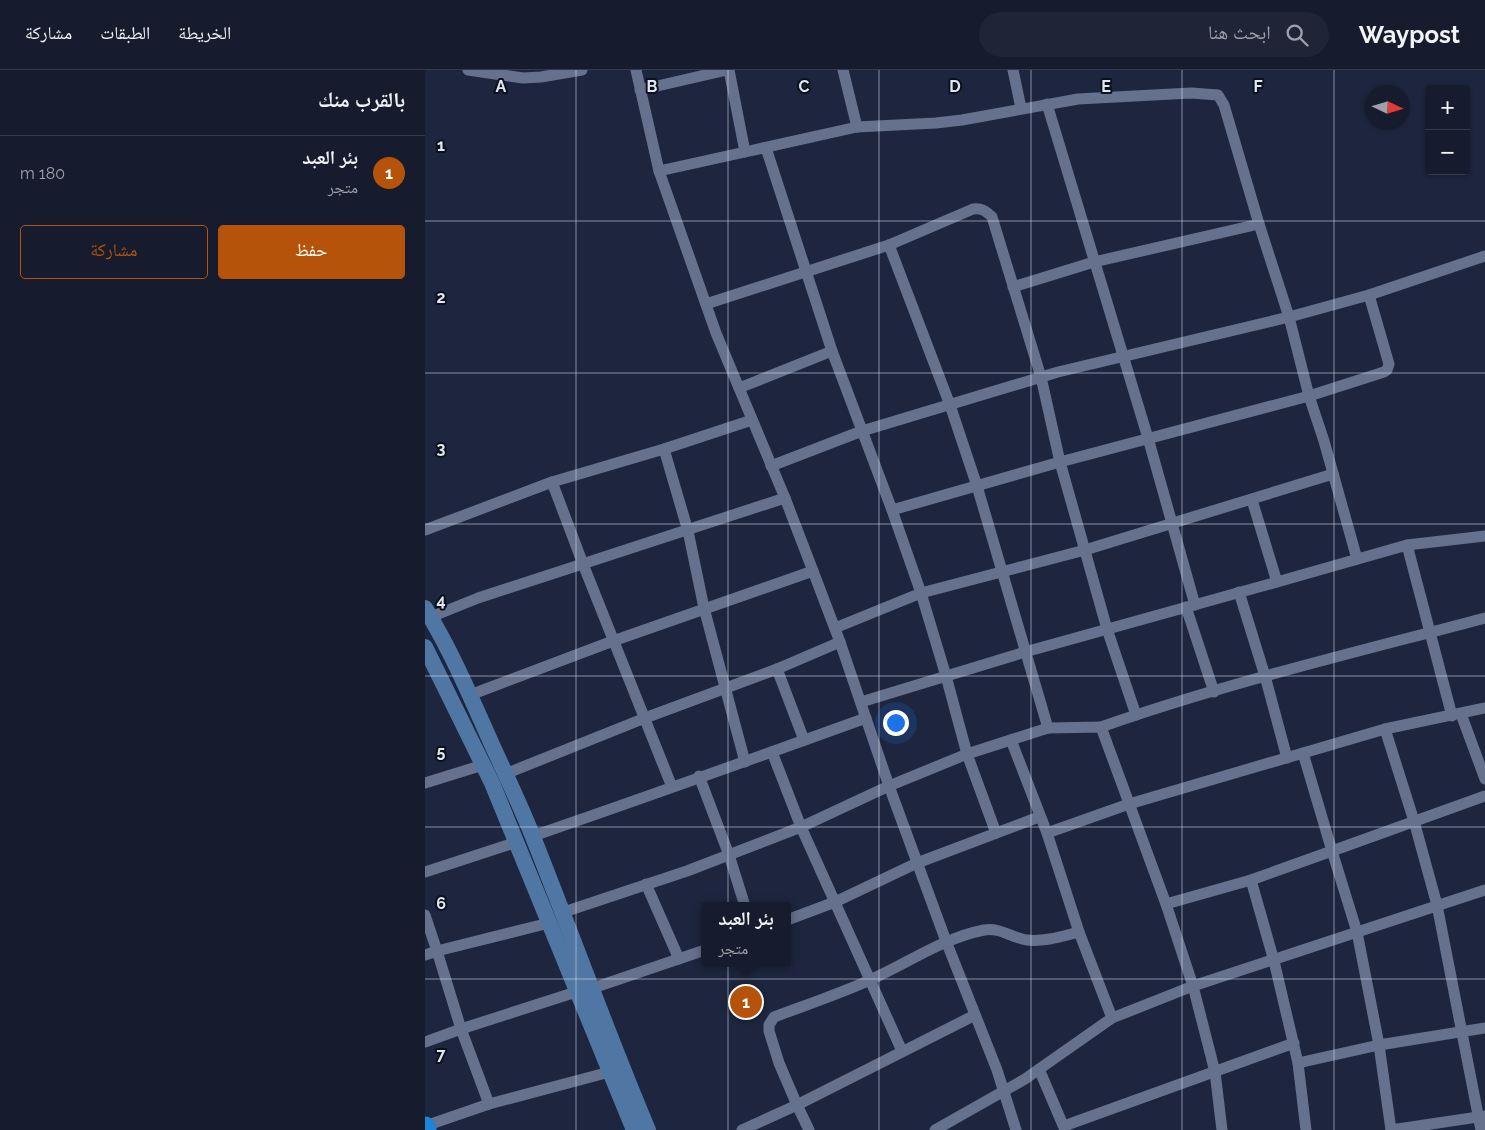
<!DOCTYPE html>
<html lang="ar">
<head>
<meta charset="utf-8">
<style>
  body { margin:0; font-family:Raleway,"Noto Naskh Arabic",sans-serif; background:#1f2536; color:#f1f3f6; direction:rtl }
  .controls { position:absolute; right:15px; top:15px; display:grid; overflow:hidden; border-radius:5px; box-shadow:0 1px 4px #0004 }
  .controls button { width:45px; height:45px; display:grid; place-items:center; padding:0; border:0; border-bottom:1px solid #353a4a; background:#161c2e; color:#f1f3f6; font:25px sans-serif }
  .compass { position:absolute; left:940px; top:15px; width:45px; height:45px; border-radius:50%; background:#161c2e; box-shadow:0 1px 4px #0004; rotate:94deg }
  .you { position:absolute; left:470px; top:652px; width:18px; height:18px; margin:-12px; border:4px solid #fff; border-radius:50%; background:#1a73e8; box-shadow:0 0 0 8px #1a73e833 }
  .badge { display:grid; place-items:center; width:32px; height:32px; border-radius:50%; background:#b45309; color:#fff; font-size:16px; font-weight:700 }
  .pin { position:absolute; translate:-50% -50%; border:2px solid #fff; box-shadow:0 1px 5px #0006 }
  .popup { position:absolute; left:276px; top:832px; width:90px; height:65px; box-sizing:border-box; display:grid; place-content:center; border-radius:5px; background:#161c2e; filter:drop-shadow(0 1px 4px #0005); font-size:16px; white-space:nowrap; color:#9ea1aa }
  .popup b { font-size:19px; color:#f1f3f6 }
  .popup::after { content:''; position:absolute; left:50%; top:100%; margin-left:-10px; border:10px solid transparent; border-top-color:#161c2e }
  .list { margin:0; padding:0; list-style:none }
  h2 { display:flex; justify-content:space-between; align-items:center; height:65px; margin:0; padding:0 20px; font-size:21px }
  h2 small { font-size:16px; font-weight:400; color:#9ea1aa }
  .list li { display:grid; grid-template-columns:32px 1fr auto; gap:15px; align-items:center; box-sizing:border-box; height:75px; padding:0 20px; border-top:1px solid #353a4a }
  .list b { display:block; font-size:19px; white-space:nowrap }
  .list p { margin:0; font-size:16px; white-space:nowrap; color:#9ea1aa }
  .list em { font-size:16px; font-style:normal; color:#9ea1aa }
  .actions { display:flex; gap:10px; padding:15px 20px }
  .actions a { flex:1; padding:11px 0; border:1px solid #b45309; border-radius:5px; text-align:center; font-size:18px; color:#b45309 }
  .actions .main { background:#b45309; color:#fff }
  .icon { flex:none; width:28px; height:28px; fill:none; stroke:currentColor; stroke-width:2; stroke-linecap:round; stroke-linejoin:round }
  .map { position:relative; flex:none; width:1060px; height:1060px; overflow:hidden; direction:ltr }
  header { display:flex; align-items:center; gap:30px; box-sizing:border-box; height:70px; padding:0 25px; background:#161c2e; border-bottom:1px solid #353a4a }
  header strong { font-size:24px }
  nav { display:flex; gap:28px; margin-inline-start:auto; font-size:18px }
  .search { width:350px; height:45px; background:#1f2536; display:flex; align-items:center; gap:12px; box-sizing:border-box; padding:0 18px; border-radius:28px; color:#9ea1aa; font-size:19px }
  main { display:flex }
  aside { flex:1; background:#161c2e }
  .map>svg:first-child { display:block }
</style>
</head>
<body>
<header>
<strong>Waypost</strong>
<div class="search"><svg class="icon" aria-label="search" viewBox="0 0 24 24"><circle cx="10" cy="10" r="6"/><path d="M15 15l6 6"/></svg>ابحث هنا</div>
<nav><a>الخريطة</a><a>الطبقات</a><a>مشاركة</a></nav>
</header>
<main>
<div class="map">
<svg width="1060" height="1060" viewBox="0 0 1060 1060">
  <rect width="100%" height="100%" fill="#1d263e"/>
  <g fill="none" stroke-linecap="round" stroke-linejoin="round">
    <!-- street -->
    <g stroke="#66718d" stroke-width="11">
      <path d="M43 0 98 8 116 7 157 0"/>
      <path d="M211 0 234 101 291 263 360 428 388 501 415 572 464 716 521 871 572 1000 591 1060"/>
      <path d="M418 0 432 57"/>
      <path d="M588 0 596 38"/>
      <path d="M215 20 302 0"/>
      <path d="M622 34 723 368 770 535"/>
      <path d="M341 78 407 281 467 440 496 523 521 606 542 684 571 763"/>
      <path d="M320 82 432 57 511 53 537 50 653 29 766 23 793 25 799 35 834 154 864 247 884 326 899 371 932 489"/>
      <path d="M234 101 320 82 304 0"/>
      <path d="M464 175 525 335 552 416 623 658"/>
      <path d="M588 217 669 192 834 154"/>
      <path d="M944 225 1060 186"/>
      <path d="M281 234 464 175 548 139C557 138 561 141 567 147L616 307 635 392 682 559 711 645"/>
      <path d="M314 318 407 281"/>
      <path d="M239 379 263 461 279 538 320 692"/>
      <path d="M346 396 437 361 633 302 864 247 944 225 964 294 962 300 959 302 884 326 635 392 467 440"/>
      <path d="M127 412 158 494 247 717"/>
      <path d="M0 460 127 412 239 379 327 350"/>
      <path d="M982 475 1027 646"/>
      <path d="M852 512 982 475 1060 466"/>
      <path d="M814 522 840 606 862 688"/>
      <path d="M761 537 789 622"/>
      <path d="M6 547 53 528 360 428"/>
      <path d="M410 558 496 523 660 480 908 404"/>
      <path d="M352 599 379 670"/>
      <path d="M45 625 188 571 388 501"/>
      <path d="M436 632 600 582 852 512 827 430"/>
      <path d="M1036 644 1060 709"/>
      <path d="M676 657C801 613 932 582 1060 548"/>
      <path d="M960 659 989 751 1012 835 1056 1060"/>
      <path d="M586 670 622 763 654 862"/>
      <path d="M347 682 376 757 477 981"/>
      <path d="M878 683 907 781 1060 726"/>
      <path d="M80 704 220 648 352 599 415 572"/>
      <path d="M274 706 304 785 320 836"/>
      <path d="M0 713 58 695"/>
      <path d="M622 763 704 734 960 659 1060 638"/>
      <path d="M108 766C219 728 330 688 441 648"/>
      <path d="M0 802 92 772"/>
      <path d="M221 814 254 889"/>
      <path d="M741 834 826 810"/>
      <path d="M136 843 262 801 376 757 464 716 542 684 623 658 676 657 741 834 768 916 790 1002 797 1060"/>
      <path d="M0 845 12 881 124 853"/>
      <path d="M362 850 410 832 492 793 614 747"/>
      <path d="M0 885 12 881 36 959 0 972"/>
      <path d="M168 918 280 880"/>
      <path d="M151 922 36 959 64 1034 192 1000"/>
      <path d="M873 993 954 975 1060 958"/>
      <path d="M614 999 640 1060"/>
      <path d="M0 1056 64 1034"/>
      <path d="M639 1056 869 973"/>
      <path d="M317 1060 372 1035 550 945"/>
      <path d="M384 1060 372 1035 354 993 344 961V955L349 947C381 935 414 924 445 910 483 893 518 868 559 860 575 857 587 868 602 870 620 872 638 866 654 862L687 948"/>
      <path d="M510 1060 600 1009 687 948 768 916 1060 820"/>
      <path d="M881 1060 873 993 849 891 826 810 907 781 932 862 954 975 966 1060"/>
      <path d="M966 1060 1060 1046"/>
    </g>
    <!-- secondary -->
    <g stroke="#5077a4" stroke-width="16">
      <path d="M0 538C27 582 47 630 68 677 82 707 96 737 108 767 147 865 182 963 223 1060"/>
      <path d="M0 577 67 713 209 1060"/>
    </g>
    <!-- highway -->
    <path stroke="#1e84da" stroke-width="21" d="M0 1057 1 1060"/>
  </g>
  <!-- grid -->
  <path fill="none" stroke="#e0e6f6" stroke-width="1" stroke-opacity="0.55" d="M151 0V1060M303 0V1060M454 0V1060M606 0V1060M757 0V1060M909 0V1060M0 151H1060M0 303H1060M0 454H1060M0 606H1060M0 757H1060M0 909H1060"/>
  <g font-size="16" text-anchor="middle" font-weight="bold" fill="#e0e6f6" stroke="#0c101a" stroke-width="4" stroke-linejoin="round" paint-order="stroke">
    <text x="76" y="22">A</text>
    <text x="227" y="22">B</text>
    <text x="379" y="22">C</text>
    <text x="530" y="22">D</text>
    <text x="681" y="22">E</text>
    <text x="833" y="22">F</text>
    <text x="16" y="81">1</text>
    <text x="16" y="233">2</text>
    <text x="16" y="384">3</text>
    <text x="16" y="536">4</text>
    <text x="16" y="687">5</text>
    <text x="16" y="839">6</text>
    <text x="16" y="990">7</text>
  </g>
</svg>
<div class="controls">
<button>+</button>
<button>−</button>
</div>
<svg class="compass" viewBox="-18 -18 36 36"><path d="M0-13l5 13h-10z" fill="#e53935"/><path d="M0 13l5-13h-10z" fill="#9ea1aa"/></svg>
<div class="you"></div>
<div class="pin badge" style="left:321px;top:932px">1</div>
<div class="popup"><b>بئر العبد</b>متجر</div>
</div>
<aside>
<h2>بالقرب منك<small></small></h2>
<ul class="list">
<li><span class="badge">1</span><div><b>بئر العبد</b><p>متجر</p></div><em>180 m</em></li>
</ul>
<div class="actions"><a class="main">حفظ</a><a>مشاركة</a></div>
</aside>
</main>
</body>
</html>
